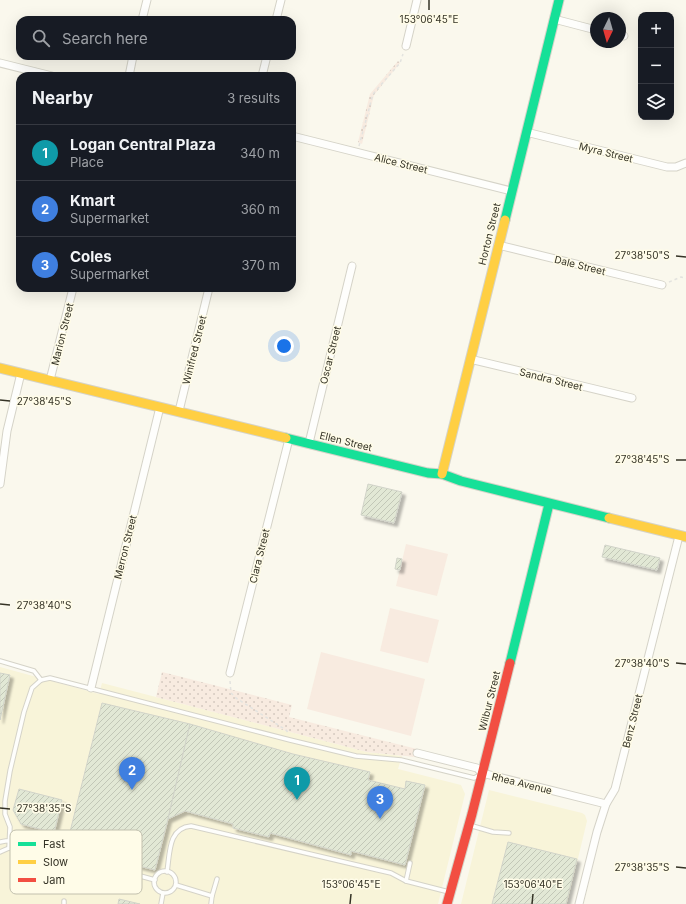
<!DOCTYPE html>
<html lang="en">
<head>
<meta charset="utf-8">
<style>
  body { margin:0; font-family:Inter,sans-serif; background:#20242c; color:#f1f3f6 }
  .controls { position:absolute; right:12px; top:12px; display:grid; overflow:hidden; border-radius:8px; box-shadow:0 4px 16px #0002 }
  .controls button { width:36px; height:36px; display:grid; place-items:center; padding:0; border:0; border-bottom:1px solid #363941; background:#171b24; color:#f1f3f6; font:20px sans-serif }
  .compass { position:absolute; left:590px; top:12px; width:36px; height:36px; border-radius:50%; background:#171b24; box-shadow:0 4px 16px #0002; rotate:185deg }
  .you { position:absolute; left:284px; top:346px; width:14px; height:14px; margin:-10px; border:3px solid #fff; border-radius:50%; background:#1a73e8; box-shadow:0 0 0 6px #1a73e833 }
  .badge { display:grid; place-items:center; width:26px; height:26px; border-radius:50%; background:#7c3aed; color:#fff; font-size:13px; font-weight:700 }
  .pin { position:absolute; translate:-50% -33px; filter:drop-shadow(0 1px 2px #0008) }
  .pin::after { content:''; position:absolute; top:21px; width:14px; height:12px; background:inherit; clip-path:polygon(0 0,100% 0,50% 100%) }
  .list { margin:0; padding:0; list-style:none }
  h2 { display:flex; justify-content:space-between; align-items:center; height:52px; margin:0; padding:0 16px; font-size:17px }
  h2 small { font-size:13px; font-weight:400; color:#9ea1a6 }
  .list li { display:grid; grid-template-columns:26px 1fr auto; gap:12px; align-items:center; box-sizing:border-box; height:56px; padding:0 16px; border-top:1px solid #363941 }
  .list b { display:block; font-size:15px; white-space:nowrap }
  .list p { margin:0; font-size:13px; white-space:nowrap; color:#9ea1a6 }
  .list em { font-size:13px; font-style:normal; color:#9ea1a6 }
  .icon { flex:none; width:22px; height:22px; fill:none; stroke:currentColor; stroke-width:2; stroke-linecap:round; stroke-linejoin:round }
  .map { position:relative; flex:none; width:686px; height:904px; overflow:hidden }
  .search { position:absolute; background:#171b24; box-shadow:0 4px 16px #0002; left:16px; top:16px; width:280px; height:44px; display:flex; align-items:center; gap:10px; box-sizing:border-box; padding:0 14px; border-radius:12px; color:#9ea1a6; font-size:15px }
  .panel { position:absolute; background:#171b24; box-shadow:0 4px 16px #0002; left:16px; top:72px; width:280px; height:220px; border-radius:12px }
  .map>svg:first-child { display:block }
</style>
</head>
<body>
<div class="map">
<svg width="686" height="904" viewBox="0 0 686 904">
  <defs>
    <pattern id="grass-dots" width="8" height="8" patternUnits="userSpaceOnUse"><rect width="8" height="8" fill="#f8ebe0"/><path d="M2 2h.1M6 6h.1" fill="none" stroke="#d5cac0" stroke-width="1.8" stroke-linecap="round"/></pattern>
    <pattern id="building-hatch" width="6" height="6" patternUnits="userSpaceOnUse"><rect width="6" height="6" fill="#e2e8d5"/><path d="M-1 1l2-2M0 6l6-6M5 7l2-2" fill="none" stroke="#c2c7b7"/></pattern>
    <filter id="shadow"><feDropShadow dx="3.5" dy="3.5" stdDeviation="1" flood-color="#0004"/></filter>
  </defs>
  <rect width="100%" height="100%" fill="#faf8ed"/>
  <!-- built -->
  <g fill="#f8f4d9">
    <path d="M0 667 99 694 102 683 367 752 402 756 398 769 461 785 465 794 438 904H0Z"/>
    <path d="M489 790 582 813 585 815 587 821 567 904H461Z"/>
  </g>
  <!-- grass -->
  <g fill="url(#grass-dots)">
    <path d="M398 61 400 63 374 95 362 144 358 142 370 94Z"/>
    <path d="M162 672 292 705 289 717 417 749 415 757 367 752 156 697Z"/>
  </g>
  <!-- pitch -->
  <g fill="#f8ebe0">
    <path d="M406 544 448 554 437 596 396 586Z"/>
    <path d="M390 608 439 620 428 663 380 651Z"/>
    <path d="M321 652 425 679 411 736 307 709Z"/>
  </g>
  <!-- building -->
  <g fill="url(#building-hatch)" stroke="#d1d3c9" filter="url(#shadow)">
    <path d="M368 484 402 492 394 523 361 515Z"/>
    <path d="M605 545 660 558 657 570 602 557Z"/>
    <path d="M397 558 402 559 400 570 395 569Z"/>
    <path d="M0 673 10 675 0 720Z"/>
    <path d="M102 703 190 724 168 819 155 870 66 848Z"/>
    <path d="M190 724 293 754 370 772 368 780 405 789 406 781 425 785 405 865 351 851V855L270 833 269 837 233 828V824L185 811 168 819Z"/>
    <path d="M19 789 62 800 54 833 21 824 13 810Z"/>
    <path d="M508 842 577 859 566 904H492Z"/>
    <path d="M119 899 140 904H118Z"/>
  </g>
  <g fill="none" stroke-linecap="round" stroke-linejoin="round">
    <!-- lane casing -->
    <g stroke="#d5d3c8" stroke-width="5.5">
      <g id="lane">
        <path d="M0 661 34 671 41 680"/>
        <path d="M469 825 493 832 509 833"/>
        <path d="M0 842C12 839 23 841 34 847L155 880"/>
        <path d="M9 848 10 827 5 814V801L10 771 24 712 32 688 41 680 50 678 290 740 356 756 401 760 474 778 478 776"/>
        <path d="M0 852 9 848 33 847"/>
        <circle cx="165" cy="882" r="11"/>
        <path d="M167 872C170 853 168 828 191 826L378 870 391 873 406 881 449 892"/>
        <path d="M406 881 410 863"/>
        <path d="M176 885 212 896 211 904"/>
        <path d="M212 896 217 879"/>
        <path d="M64 901V904"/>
        <path d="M161 904 163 893"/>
      </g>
    </g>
    <!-- street casing -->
    <g stroke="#d5d3c8" stroke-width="9">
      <g id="street">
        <path d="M554 19 596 30"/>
        <path d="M142 20 147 0"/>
        <path d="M276 20 281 0"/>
        <path d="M620 35 624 36"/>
        <path d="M406 46 417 0"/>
        <path d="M0 63 52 76"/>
        <path d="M129 76 133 56"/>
        <path d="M262 76 267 56"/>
        <path d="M526 132 667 167H676L686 163"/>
        <path d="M292 136 511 191"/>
        <path d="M498 245 662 285"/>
        <path d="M470 359 632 398"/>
        <path d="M50 380 73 288"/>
        <path d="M179 411 209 288"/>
        <path d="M309 443 352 266"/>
        <path d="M0 484 7 431 21 373"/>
        <path d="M230 673 289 439"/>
        <path d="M91 688 160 407"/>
        <path d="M417 753 477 768 482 773 606 804"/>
        <path d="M579 904 597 832 606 804 615 789 679 536"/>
      </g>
    </g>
    <!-- fast casing -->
    <g stroke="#d5d3c8" stroke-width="11">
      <g id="fast">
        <path d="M505 220 559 0"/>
        <path d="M286 438 428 473 442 474 461 481 609 518"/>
        <path d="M510 663 549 504"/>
      </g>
    </g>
    <!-- slow casing -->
    <g stroke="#d5d3c8" stroke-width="11">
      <g id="slow">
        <path d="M0 368 286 438"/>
        <path d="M442 474 505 220"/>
        <path d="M609 518 686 537"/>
      </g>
    </g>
    <!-- jam casing -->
    <g stroke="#d5d3c8" stroke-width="11">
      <path id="jam" d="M447 904 472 814 510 663"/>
    </g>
    <!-- path -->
    <g stroke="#e3e3df" stroke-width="1.5" stroke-dasharray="3 3" stroke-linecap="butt">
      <path d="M359 146 373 94 400 63 403 54"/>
      <path d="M669 282 681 277 686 278"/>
      <path d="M230 681 231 693 236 698 286 730 289 734"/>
    </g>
    <!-- lane -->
    <use href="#lane" stroke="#fefefc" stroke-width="3.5"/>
    <!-- street -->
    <use href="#street" stroke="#fefefc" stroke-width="7"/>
    <!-- fast -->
    <use href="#fast" stroke="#16e098" stroke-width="9"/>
    <!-- slow -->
    <use href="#slow" stroke="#ffcf43" stroke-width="9"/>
    <!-- jam -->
    <use href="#jam" stroke="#f24e42" stroke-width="9"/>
  </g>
  <!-- ticks -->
  <path fill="none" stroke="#353326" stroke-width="1.5" d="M429 10V0M676 256 686 257M0 400 10 401M676 460H686M0 604 10 605M676 663 686 664M0 808 10 809M676 867 686 868M350 904 351 894M532 904 533 894"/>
  <g text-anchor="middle" stroke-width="3" stroke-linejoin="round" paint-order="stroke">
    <!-- street labels -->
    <g font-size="10" fill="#353326" stroke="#fffce8">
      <text transform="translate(606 152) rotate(14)" y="4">Myra Street</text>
      <text transform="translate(401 163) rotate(14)" y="4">Alice Street</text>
      <text transform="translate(489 234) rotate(-76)" y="4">Horton Street</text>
      <text transform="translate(580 265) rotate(14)" y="4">Dale Street</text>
      <text transform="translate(62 334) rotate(-76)" y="4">Marion Street</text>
      <text transform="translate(194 350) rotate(-76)" y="4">Winifred Street</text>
      <text transform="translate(330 355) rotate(-76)" y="4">Oscar Street</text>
      <text transform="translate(551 379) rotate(14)" y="4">Sandra Street</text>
      <text transform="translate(346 441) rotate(14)" y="4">Ellen Street</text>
      <text transform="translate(125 547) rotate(-76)" y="4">Merron Street</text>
      <text transform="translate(259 556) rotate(-76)" y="4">Clara Street</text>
      <text transform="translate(489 701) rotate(-76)" y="4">Wilbur Street</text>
      <text transform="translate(632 721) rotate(-76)" y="4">Benz Street</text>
      <text transform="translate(522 783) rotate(14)" y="4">Rhea Avenue</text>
    </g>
  </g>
  <!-- legend -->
  <rect x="10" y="830" width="132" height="64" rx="6" fill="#fffce8" stroke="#c2c0ae" stroke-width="1"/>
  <rect x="18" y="842" width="18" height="4" fill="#16e098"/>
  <rect x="18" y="860" width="18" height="4" fill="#ffcf43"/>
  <rect x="18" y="878" width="18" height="4" fill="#f24e42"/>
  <g font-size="11" fill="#353326">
    <text x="43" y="848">Fast</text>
    <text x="43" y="866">Slow</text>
    <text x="43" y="884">Jam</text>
  </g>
  <g font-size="10" text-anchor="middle" fill="#353326" stroke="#fffce8" stroke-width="3" stroke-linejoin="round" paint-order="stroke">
    <text x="429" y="23">153°06'45"E</text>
    <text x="642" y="259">27°38'50"S</text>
    <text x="44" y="405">27°38'45"S</text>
    <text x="642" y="463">27°38'45"S</text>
    <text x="44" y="609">27°38'40"S</text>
    <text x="642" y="667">27°38'40"S</text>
    <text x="44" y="812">27°38'35"S</text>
    <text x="642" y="871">27°38'35"S</text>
    <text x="351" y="888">153°06'45"E</text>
    <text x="533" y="888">153°06'40"E</text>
  </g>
</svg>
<div class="controls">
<button>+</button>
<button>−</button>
<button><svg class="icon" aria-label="layers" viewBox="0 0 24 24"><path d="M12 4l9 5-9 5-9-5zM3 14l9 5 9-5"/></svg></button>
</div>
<svg class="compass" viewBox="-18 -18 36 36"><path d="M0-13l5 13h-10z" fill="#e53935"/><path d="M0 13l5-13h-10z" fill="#9ea1a6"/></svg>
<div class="you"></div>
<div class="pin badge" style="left:297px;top:800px;background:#0f9aa8">1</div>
<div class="pin badge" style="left:132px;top:790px;background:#3f7fe0">2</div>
<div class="pin badge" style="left:380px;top:819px;background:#3f7fe0">3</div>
<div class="search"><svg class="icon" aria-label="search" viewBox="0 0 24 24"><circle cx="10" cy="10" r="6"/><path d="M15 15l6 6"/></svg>Search here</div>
<section class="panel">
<h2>Nearby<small>3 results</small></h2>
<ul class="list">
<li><span class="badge" style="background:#0f9aa8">1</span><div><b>Logan Central Plaza</b><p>Place</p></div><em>340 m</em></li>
<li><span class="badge" style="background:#3f7fe0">2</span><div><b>Kmart</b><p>Supermarket</p></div><em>360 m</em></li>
<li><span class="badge" style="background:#3f7fe0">3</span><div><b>Coles</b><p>Supermarket</p></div><em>370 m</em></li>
</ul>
</section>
</div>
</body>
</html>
